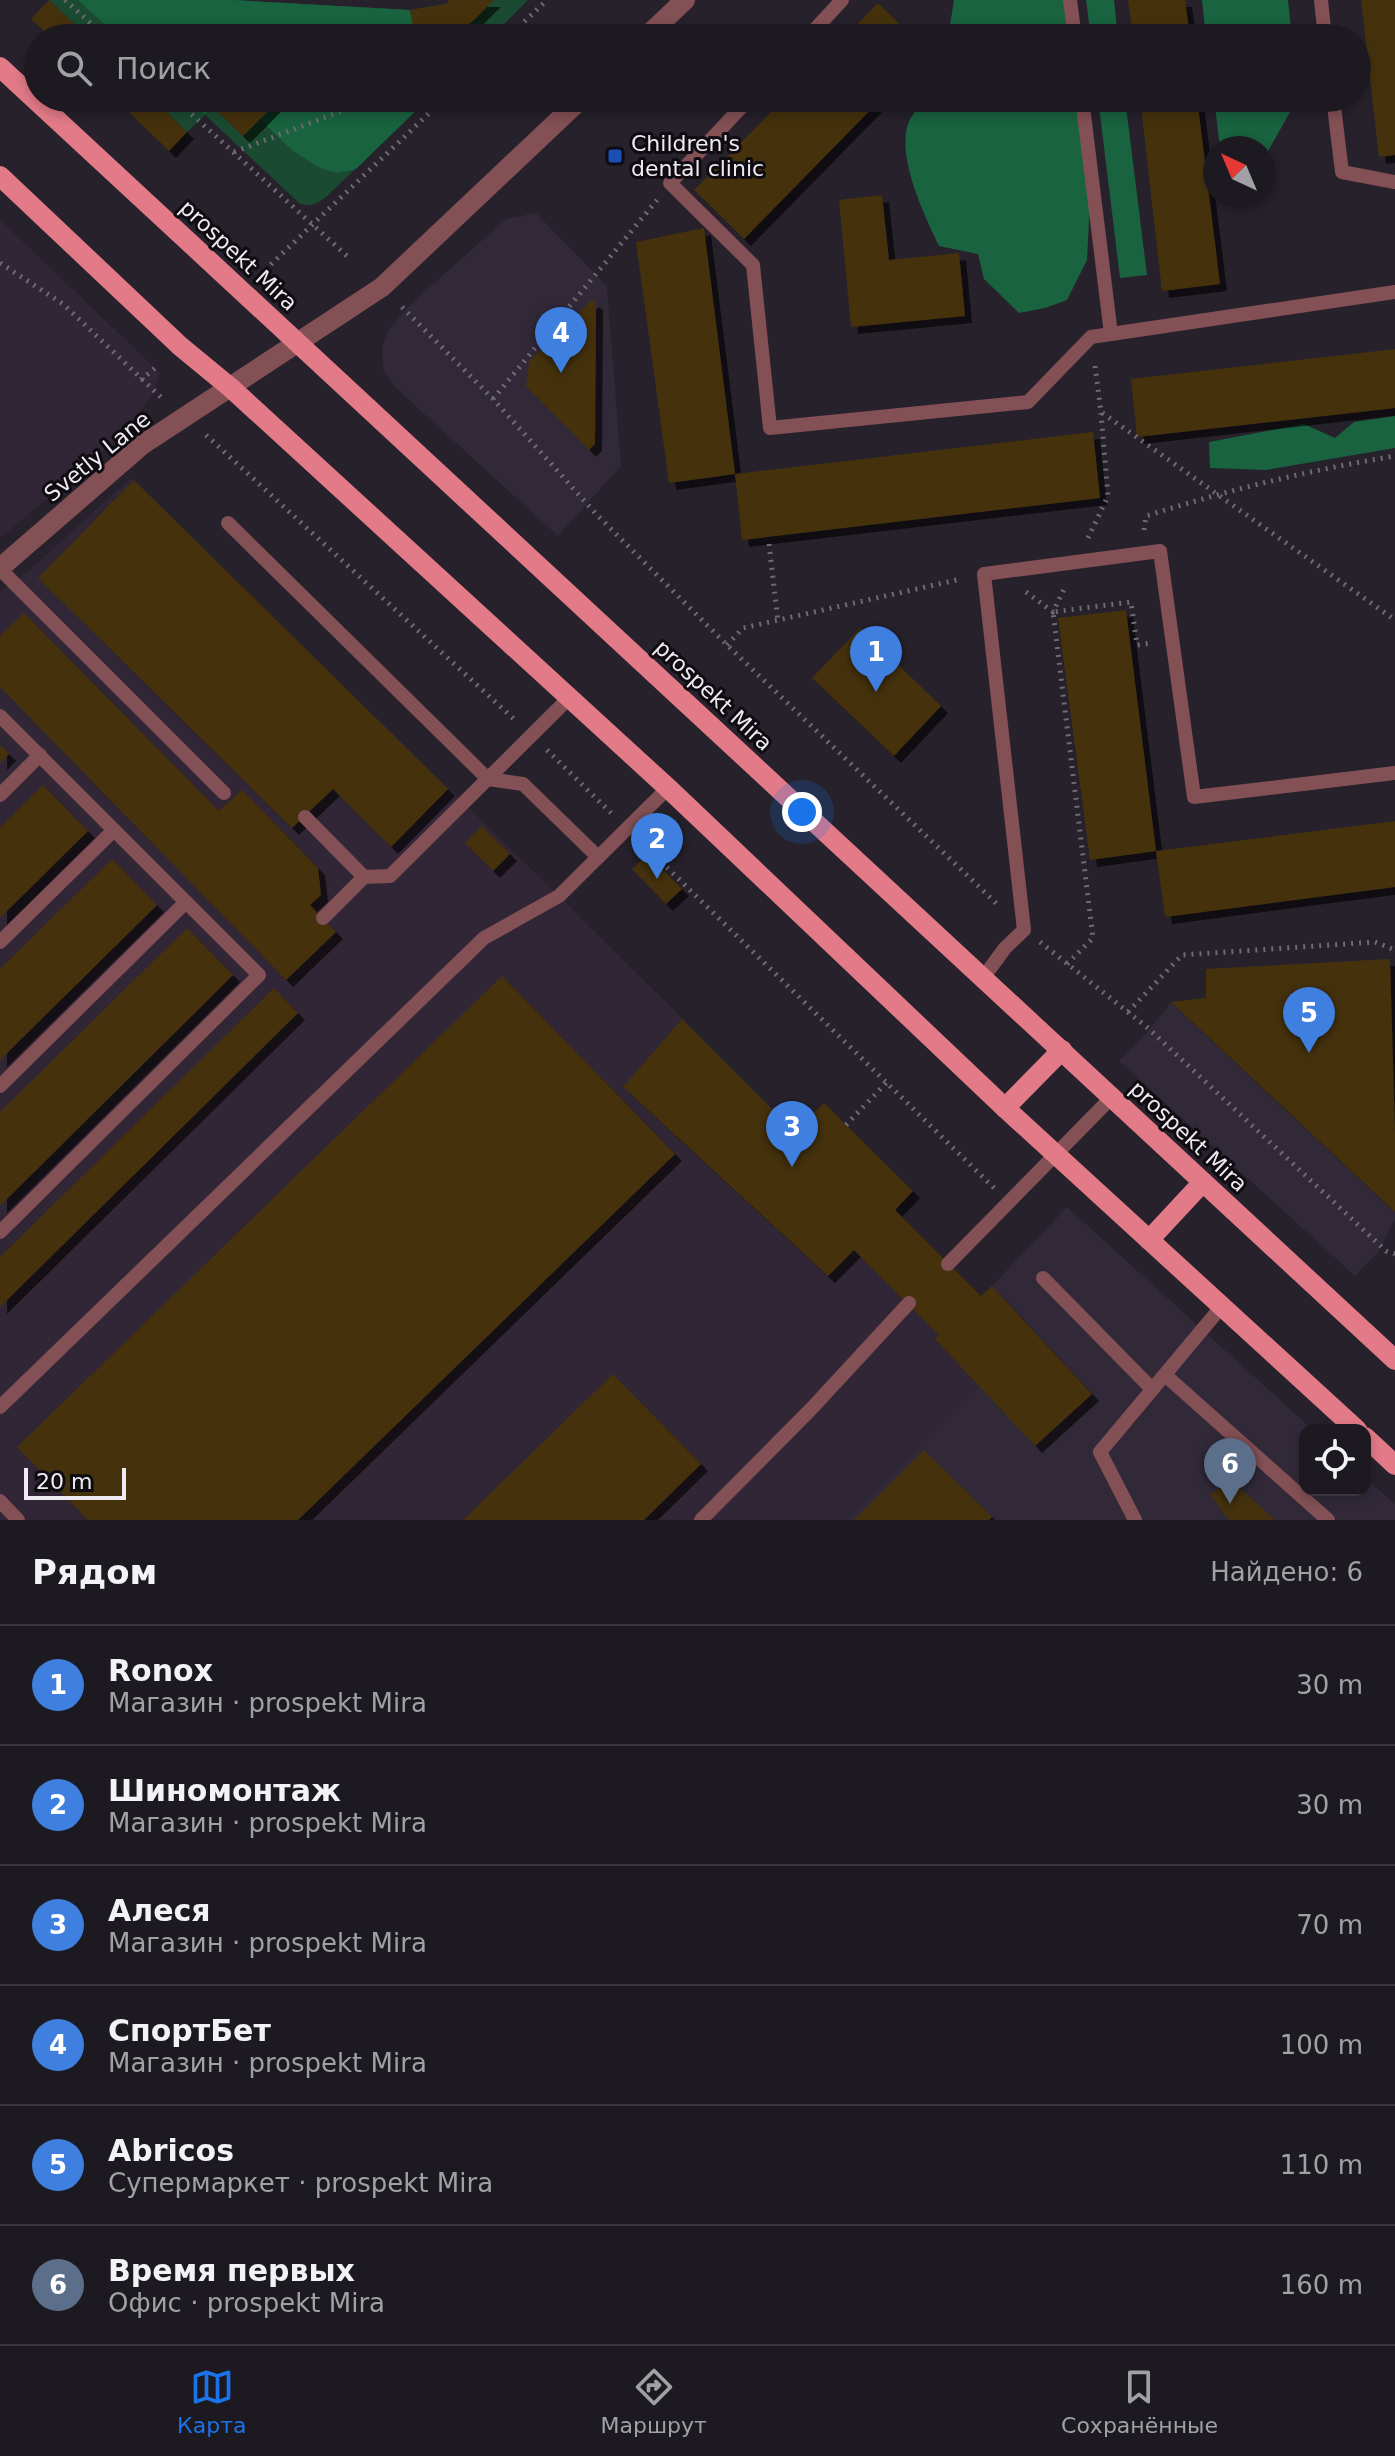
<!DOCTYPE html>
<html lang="ru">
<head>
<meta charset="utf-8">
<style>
  body { margin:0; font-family:"DejaVu Sans",sans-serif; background:#252229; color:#f1f3f6 }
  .controls { position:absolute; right:24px; bottom:24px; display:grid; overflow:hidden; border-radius:16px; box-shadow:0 4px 12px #0003 }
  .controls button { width:72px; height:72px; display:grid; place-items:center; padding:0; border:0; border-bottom:2px solid #3a383e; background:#1c1920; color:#f1f3f6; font:40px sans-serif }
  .compass { position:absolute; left:1203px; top:136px; width:72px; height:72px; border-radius:50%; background:#1c1920; box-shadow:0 4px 12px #0003; rotate:316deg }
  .scale { position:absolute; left:24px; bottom:20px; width:102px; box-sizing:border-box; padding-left:8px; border:4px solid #eeeaf1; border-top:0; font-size:22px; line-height:28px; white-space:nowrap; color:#eeeaf1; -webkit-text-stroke:6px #0e0c10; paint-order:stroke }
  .you { position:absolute; left:802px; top:812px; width:28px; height:28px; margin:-20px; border:6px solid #fff; border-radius:50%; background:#1a73e8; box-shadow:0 0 0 12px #1a73e833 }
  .badge { display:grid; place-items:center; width:52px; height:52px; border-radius:50%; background:#1a73e8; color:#fff; font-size:26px; font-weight:700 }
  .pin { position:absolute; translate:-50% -66px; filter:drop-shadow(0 2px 4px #0008) }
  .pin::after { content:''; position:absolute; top:42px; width:28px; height:24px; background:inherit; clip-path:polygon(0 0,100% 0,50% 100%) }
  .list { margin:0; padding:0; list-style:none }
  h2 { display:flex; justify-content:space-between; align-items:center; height:104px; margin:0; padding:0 32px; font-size:34px }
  h2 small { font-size:26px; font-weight:400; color:#a0a0a5 }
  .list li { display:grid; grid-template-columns:52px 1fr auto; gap:24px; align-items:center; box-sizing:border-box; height:120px; padding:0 32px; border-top:2px solid #3a383e }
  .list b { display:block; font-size:30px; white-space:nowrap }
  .list p { margin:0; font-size:26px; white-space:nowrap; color:#a0a0a5 }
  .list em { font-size:26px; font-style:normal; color:#a0a0a5 }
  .icon { flex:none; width:44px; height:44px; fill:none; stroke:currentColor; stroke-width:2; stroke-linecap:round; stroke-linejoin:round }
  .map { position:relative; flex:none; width:1395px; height:1520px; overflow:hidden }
  .search { position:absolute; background:#1c1920; box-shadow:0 4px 12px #0003; left:24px; right:24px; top:24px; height:88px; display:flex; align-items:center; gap:20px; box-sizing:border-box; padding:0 28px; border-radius:44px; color:#a0a0a5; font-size:30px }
  .sheet { height:824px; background:#1c1920 }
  nav { display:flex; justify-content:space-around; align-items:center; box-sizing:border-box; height:112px; border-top:2px solid #3a383e; background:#1c1920; font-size:22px; color:#a0a0a5 }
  nav a { display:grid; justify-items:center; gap:4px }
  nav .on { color:#1a73e8 }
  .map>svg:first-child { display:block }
</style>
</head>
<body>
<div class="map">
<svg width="1395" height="1520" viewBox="0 0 1395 1520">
  <defs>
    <filter id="shadow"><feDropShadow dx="7" dy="7" stdDeviation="0" flood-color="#0009"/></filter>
  </defs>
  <rect width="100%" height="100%" fill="#26212b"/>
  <!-- built -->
  <g fill="#312938">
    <path d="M536 213 607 286 621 466 558 536 397 389 383 370 382 347 389 329 414 301 506 219Z"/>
    <path d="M1390 959 1395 1218 1378 1252 1355 1276 1119 1061 1145 1035 1171 1002 1206 998V969Z"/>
    <path d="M1067 1207 1313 1430H1305V1490H1365V1477L1395 1504V1520H845L979 1386 935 1339 992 1286Z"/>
  </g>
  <!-- industrial -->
  <g fill="#312635">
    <path d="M0 220 160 373 152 396 119 438 0 538Z"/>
    <path d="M131 478 559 896 794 1130 824 1103 913 1191 895 1210 979 1386 845 1520H0V592L26 573Z"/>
  </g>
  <!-- green -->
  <g fill="#1b4a32">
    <path d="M49 0H233L410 10 446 4 450 0H528L490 38H89Z"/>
    <path d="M152 98H429L326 197C317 203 310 208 299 203L205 115 187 132Z"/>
  </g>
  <!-- forest -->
  <g fill="#196340">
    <path d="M78 0H233L410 10 415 38H120Z"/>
    <path d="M954 0H1067L1071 38H948Z"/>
    <path d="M1086 0H1114L1118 38H1091Z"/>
    <path d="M1202 0H1288L1292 38H1206Z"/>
    <path d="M186 98H222L205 115Z"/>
    <path d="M237 98H429L356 169 337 173 320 168 293 151Z"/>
    <path d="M926 98H1078L1090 201 1087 260 1067 300 1045 308 1019 313 984 279 978 254 939 246C924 214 897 159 908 124 911 115 920 106 926 98Z"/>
    <path d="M1098 98H1125L1147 275 1120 278Z"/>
    <path d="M1214 98H1298L1263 160V148H1220Z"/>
    <path d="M1395 416V448L1266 470 1210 468 1209 442 1304 424 1335 438 1354 422Z"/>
  </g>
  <!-- building -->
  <g fill="#443110" filter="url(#shadow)">
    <path d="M49 0 89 38H51L31 19Z"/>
    <path d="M450 0H494L455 38H415L410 10 446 4Z"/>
    <path d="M1128 0H1185L1190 38H1133Z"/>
    <path d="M1361 0H1395V155L1379 157Z"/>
    <path d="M878 3 914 38H844Z"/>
    <path d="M114 98H152L187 132 169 151Z"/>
    <path d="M222 98H273L277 102 243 136 213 107Z"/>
    <path d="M785 98H882L744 239 694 190Z"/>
    <path d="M1140 98H1197L1220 284 1162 291Z"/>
    <path d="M882 195 889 260 959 253 965 316 851 327 839 200Z"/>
    <path d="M704 228 735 474 669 483 636 242Z"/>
    <path d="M592 300 596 303 595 444 589 450 526 386 529 361Z"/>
    <path d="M1395 349V408L1137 437 1131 379Z"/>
    <path d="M1093 432 1100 498 742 540 735 474Z"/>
    <path d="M134 480 448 789 391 847 333 789 292 828 38 578Z"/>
    <path d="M1126 610 1156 851 1090 860 1058 618Z"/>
    <path d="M24 613 219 811 242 790 318 868 321 895 310 905 336 932 286 980 0 687V636Z"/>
    <path d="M860 628 941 706 894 756 812 678Z"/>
    <path d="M0 745 9 754 0 763Z"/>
    <path d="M43 785 88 831 0 918V828Z"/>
    <path d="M1395 821V887L1165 917 1156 851Z"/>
    <path d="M482 826 510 854 493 871 465 843Z"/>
    <path d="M648 854 682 889 666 904 632 869Z"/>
    <path d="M112 859 157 905 0 1060V969Z"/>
    <path d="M187 928 233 975 0 1206V1112Z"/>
    <path d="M1390 959 1395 1133V1212L1171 1002 1206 998V969Z"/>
    <path d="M502 976 675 1154 298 1520H88L17 1447Z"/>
    <path d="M274 988 298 1013 0 1307V1257Z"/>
    <path d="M682 1019 794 1131 824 1103 913 1191 895 1210 981 1296 992 1286 1092 1394 1035 1446 935 1339 939 1335 854 1250 828 1276 623 1087Z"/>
    <path d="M613 1374 701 1464 644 1520H463Z"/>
    <path d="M924 1450 992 1517 989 1520H854Z"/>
    <path d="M1231 1480 1275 1520H1229L1210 1495Z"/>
  </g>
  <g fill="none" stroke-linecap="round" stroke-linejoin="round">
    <!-- path -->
    <g stroke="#6f6a73" stroke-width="5" stroke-dasharray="2 6" stroke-linecap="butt">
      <path d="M65 0 107 38"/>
      <path d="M507 38 547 0"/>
      <path d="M174 98 347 256"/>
      <path d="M234 152 376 98"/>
      <path d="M0 263 63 304 164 400"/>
      <path d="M265 270 445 98"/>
      <path d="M402 307 493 399 597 515 727 645 997 904"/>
      <path d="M1095 366 1101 412 1395 620"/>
      <path d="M141 380 155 368"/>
      <path d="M493 399 657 200"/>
      <path d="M206 435 516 721"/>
      <path d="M1144 530 1146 516C1228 490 1310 470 1395 456"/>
      <path d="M1088 538 1108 496 1101 413"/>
      <path d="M769 544 778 621"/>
      <path d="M1026 592 1053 612 1065 587"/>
      <path d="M727 645 743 628 961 579"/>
      <path d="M547 750 611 813"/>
      <path d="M644 845 994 1188"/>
      <path d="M1040 942 1148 1028 1386 1251 1395 1254"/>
      <path d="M1067 964 1093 938 1053 612 1131 602 1137 645 1152 643"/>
      <path d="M1128 1012 1182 955 1375 942 1395 950"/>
      <path d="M846 1125 887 1082"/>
    </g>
    <!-- service -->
    <g stroke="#835055" stroke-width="14">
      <path d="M1070 0 1075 38"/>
      <path d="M1321 0 1325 38"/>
      <path d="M807 38 842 0"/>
      <path d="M750 98 670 183 753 265 770 428 1028 402 1091 337 1111 334"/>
      <path d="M1082 98 1111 334 1395 292"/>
      <path d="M1333 98 1342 172 1395 182"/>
      <path d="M228 523 488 779 523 784 598 857"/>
      <path d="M0 569 224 793"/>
      <path d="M0 716 259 975 0 1232"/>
      <path d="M0 795 40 755"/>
      <path d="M305 817 364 877"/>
      <path d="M323 918 364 877 390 876 569 698"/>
      <path d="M0 942 114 830"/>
      <path d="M983 978 1005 948 1024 930 984 574 1160 551 1194 797 1395 773"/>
      <path d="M0 1086 186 902"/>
      <path d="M948 1264 1112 1097"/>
      <path d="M1043 1278 1152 1389"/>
      <path d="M1165 1375 1328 1520"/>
      <path d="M0 1407 484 938 559 896 668 788"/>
      <path d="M0 1501 18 1520"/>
      <path d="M701 1520 813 1407 909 1303"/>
      <path d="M1135 1520 1100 1452 1222 1306"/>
    </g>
    <!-- tertiary -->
    <g stroke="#835055" stroke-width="20">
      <path d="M645 38 685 0"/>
      <path d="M0 568 142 445 382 287 582 98"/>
    </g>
    <!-- primary -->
    <g stroke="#e27a87" stroke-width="20">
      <path d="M0 67 1395 1360"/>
      <path d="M0 176 180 346 231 388 668 788 1005 1108 1357 1430"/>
      <path d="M1005 1108 1062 1050"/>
      <path d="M1149 1240 1203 1182"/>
      <path d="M1365 1437 1395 1465"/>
    </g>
  </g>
  <!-- markers -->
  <rect fill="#1a4fb4" stroke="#0e0c10" stroke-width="3" x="607" y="148" width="16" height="16" rx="4"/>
  <g text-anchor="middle" stroke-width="6" stroke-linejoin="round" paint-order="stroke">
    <!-- poi labels -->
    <g font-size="22" fill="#eeeaf1" stroke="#0e0c10" text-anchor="start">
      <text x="631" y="151">Children's<tspan x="631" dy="25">dental clinic</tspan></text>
    </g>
    <!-- street labels -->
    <g font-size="22" fill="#eeeaf1" stroke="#0e0c10">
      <text transform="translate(239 255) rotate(43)" y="8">prospekt Mira</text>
      <text transform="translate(97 456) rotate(-39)" y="8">Svetly Lane</text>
      <text transform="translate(714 695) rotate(43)" y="8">prospekt Mira</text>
      <text transform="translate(1189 1136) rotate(43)" y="8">prospekt Mira</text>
    </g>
  </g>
</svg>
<div class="controls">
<button><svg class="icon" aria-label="locate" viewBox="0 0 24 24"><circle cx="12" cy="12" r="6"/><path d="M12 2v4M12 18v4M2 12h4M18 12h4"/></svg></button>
</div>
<svg class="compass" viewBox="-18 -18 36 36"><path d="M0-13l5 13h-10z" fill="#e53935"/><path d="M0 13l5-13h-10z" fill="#a0a0a5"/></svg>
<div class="scale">20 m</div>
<div class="you"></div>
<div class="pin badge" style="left:876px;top:692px;background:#3f7fe0">1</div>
<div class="pin badge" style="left:657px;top:879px;background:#3f7fe0">2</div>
<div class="pin badge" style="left:792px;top:1167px;background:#3f7fe0">3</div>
<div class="pin badge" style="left:561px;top:373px;background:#3f7fe0">4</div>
<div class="pin badge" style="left:1309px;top:1053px;background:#3f7fe0">5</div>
<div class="pin badge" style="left:1230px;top:1504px;background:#5c6f8a">6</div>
<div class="search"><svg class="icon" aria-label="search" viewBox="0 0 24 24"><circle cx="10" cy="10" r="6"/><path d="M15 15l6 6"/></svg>Поиск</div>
</div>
<section class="sheet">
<h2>Рядом<small>Найдено: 6</small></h2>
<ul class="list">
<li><span class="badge" style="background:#3f7fe0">1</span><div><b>Ronox</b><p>Магазин · prospekt Mira</p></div><em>30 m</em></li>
<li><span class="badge" style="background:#3f7fe0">2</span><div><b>Шиномонтаж</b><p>Магазин · prospekt Mira</p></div><em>30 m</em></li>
<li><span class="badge" style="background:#3f7fe0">3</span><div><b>Алеся</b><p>Магазин · prospekt Mira</p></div><em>70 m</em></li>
<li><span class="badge" style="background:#3f7fe0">4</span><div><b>СпортБет</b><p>Магазин · prospekt Mira</p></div><em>100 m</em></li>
<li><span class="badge" style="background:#3f7fe0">5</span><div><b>Abricos</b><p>Супермаркет · prospekt Mira</p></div><em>110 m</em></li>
<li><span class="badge" style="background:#5c6f8a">6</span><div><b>Время первых</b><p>Офис · prospekt Mira</p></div><em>160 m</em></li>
</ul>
</section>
<nav>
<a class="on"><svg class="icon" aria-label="map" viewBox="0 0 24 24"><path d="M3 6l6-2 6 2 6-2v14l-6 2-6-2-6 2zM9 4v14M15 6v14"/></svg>Карта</a>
<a><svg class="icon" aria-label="directions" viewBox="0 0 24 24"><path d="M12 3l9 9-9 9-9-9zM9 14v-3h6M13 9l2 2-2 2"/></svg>Маршрут</a>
<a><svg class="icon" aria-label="saved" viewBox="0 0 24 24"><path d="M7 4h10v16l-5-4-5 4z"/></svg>Сохранённые</a>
</nav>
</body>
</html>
